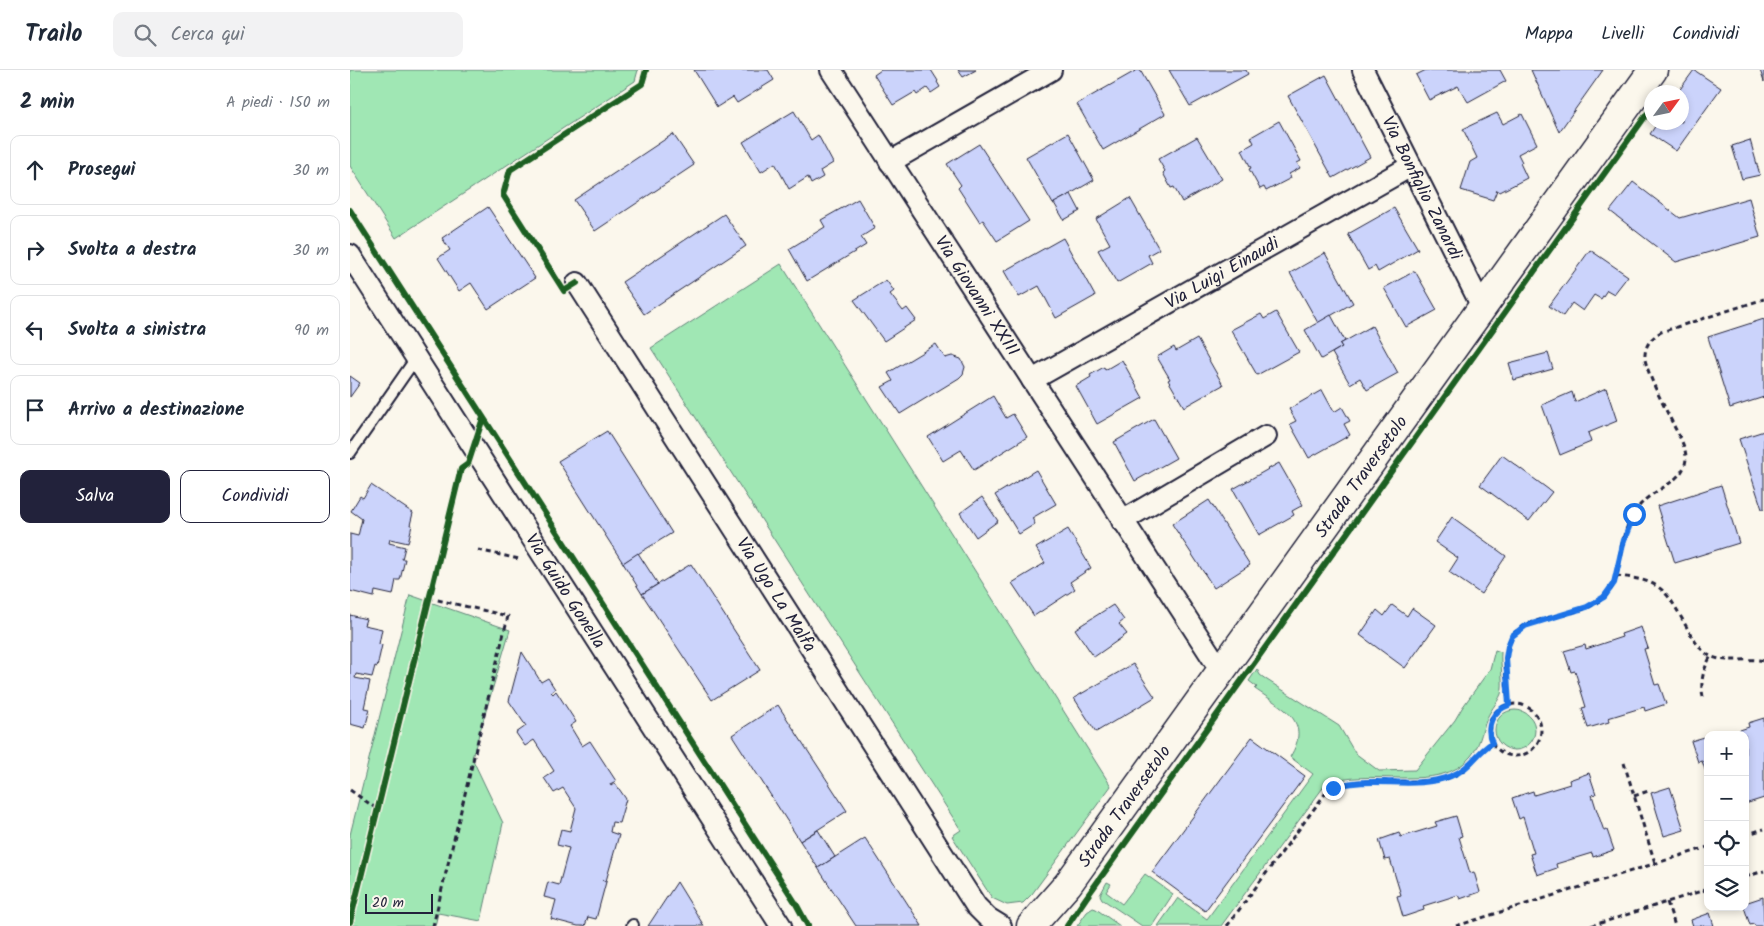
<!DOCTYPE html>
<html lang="it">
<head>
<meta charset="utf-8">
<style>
  body { margin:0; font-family:Kalam,sans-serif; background:#f2f2f3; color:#1f2937 }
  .controls { position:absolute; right:15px; bottom:15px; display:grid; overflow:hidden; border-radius:10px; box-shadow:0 2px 8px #0003 }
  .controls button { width:45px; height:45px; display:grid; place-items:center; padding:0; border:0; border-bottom:1px solid #e0e1e3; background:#fff; color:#1f2937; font:25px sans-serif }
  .compass { position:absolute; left:1294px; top:15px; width:45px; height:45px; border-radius:50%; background:#fff; box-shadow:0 2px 8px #0003; rotate:57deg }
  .scale { position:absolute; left:15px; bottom:12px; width:68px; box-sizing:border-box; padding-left:5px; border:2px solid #22223b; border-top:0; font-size:14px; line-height:18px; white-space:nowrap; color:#22223b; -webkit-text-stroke:4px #fbf7ec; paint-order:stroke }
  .stop { position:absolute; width:15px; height:15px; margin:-11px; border:4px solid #1a73e8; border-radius:50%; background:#fff }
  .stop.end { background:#1a73e8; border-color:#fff; box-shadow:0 1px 5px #0008 }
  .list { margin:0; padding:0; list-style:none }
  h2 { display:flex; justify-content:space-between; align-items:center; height:65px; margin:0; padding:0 20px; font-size:21px }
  h2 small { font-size:16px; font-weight:400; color:#747a83 }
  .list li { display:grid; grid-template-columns:32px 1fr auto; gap:15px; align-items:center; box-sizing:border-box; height:70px; margin:0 10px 10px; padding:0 10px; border:1px solid #e0e1e3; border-radius:10px }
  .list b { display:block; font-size:19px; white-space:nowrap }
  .list em { font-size:16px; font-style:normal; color:#747a83 }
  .actions { display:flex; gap:10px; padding:15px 20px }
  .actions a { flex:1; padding:11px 0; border:1px solid #22223b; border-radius:10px; text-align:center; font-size:18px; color:#22223b }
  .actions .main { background:#22223b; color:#fff }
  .icon { flex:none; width:28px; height:28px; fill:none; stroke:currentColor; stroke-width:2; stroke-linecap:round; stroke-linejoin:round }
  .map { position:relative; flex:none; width:1414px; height:856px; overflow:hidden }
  header { display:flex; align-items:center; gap:30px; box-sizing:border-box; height:70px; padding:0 25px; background:#fff; border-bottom:1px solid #e0e1e3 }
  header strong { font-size:24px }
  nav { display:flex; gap:28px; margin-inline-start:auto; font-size:18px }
  .search { width:350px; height:45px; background:#f2f2f3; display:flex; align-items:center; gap:12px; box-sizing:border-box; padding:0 18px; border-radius:10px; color:#747a83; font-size:19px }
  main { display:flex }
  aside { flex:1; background:#fff }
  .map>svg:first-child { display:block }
</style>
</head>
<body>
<header>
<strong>Trailo</strong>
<div class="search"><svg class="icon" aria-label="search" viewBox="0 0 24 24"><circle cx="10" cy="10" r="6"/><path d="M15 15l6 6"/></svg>Cerca qui</div>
<nav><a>Mappa</a><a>Livelli</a><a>Condividi</a></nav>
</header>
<main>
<aside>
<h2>2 min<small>A piedi · 150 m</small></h2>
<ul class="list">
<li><svg class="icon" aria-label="ahead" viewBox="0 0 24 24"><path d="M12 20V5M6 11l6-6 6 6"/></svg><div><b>Prosegui</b></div><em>30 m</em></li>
<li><svg class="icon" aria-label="right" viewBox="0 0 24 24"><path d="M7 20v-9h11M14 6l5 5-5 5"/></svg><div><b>Svolta a destra</b></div><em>30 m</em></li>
<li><svg class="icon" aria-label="left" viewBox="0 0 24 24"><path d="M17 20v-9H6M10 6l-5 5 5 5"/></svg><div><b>Svolta a sinistra</b></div><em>90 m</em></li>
<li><svg class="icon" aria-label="arrive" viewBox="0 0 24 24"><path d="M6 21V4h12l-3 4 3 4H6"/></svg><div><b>Arrivo a destinazione</b></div></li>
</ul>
<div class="actions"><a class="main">Salva</a><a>Condividi</a></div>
</aside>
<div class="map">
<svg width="1414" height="856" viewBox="0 0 1414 856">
  <rect width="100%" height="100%" fill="#fbf7ec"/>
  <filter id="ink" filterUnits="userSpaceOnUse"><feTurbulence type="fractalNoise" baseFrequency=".02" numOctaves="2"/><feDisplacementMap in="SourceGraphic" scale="10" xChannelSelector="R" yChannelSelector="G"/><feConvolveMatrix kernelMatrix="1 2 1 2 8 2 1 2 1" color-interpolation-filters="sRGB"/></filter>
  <g filter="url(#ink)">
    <!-- green -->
    <g fill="#a0e7b4" stroke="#618478">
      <path d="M0 0H288L285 11 46 168 0 96Z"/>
      <path d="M431 194 761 716 682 824 673 833 657 835 642 828 602 766 611 760 301 278Z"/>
      <path d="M60 525 160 560 122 688 153 753 131 851 88 843 85 856H0V765Z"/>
      <path d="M1145 580 1151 582C1150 594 1154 614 1151 624 1147 634 1139 641 1136 651 1131 663 1130 675 1121 686 1090 726 1016 695 975 715L871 856H808L828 828 857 849 963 704 940 687C963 650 932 638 905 619L907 617 899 611 907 599 910 605 917 610 989 656 1005 683 1029 701 1065 700 1105 650 1112 638 1140 599Z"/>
      <circle cx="1165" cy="660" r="20"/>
      <path d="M795 804 823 824 802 856H792L752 829 750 825 757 812 761 814 756 822 772 834Z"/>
      <path d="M743 838 746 839 770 856H727L737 842Z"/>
    </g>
    <!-- building -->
    <g fill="#cbd3fb" stroke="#22223b">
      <path d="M344 0H418L424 10 387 33 383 27 367 37Z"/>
      <path d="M531 0H581L588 11 587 12 590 17 581 23 577 18 567 25 565 22 543 35 524 5Z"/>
      <path d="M608 0H626L613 7Z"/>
      <path d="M787 0H790L815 44 753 80 727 34Z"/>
      <path d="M819 0H896L898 4 840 36Z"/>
      <path d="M1076 0H1150L1156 11 1118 32 1108 16 1079 30 1066 5Z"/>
      <path d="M1181 0H1253L1209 62Z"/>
      <path d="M1344 0 1371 18 1326 81 1300 64 1308 52H1332V22H1328Z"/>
      <path d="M1410 0H1414V12Z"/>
      <path d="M976 5 1020 87 983 108 938 26Z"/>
      <path d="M444 41 461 70 468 65 483 93 470 101 473 107 461 114 458 107 439 119 425 93 411 102 393 72Z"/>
      <path d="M1147 43 1153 54 1172 44 1187 74 1168 84 1172 92 1170 93 1177 108 1150 122 1147 120 1143 130 1111 120 1120 92 1127 88 1113 59Z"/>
      <path d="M929 51 951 91 947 93 950 98 939 104 941 108 916 121 914 117 910 119 899 99 901 98 892 80 904 73 901 67Z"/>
      <path d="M718 63 744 110 703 134 676 87Z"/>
      <path d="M323 64 344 95 245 161 224 130Z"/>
      <path d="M847 67 872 109 832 132 824 117 821 118 813 103 815 101 808 89Z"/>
      <path d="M1400 70 1410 105 1392 109 1382 76Z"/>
      <path d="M629 74 679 151 647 171 633 150 630 152 608 118 611 115 597 94Z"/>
      <path d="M1283 112 1330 148 1399 128 1410 167 1326 192 1260 141Z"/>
      <path d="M721 124 730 141 714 150 704 133Z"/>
      <path d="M780 128 809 179 798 185 802 193 767 213 748 180 760 174 746 149Z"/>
      <path d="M508 129 525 158 511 167 516 175 457 211 439 179 475 157 471 150Z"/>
      <path d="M138 137 185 208 138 239 121 213 109 221 88 188 100 180 92 168Z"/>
      <path d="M1044 138 1068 179 1028 202 1025 196 1018 200 998 164Z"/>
      <path d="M374 144 396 176 294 244 272 212Z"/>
      <path d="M713 168 745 226 706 248 689 216 669 227 654 201Z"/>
      <path d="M1240 180 1278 206 1264 224 1257 220 1251 229 1244 225 1233 241 1222 233 1213 246 1199 236Z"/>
      <path d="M975 183 1003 233 968 253 940 203Z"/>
      <path d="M1065 201 1087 240 1056 257 1034 218Z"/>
      <path d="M536 210 544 221 540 224 553 241 557 238 566 250 534 271 504 230Z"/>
      <path d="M926 242 949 282 907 305 881 260 911 244 914 249Z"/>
      <path d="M981 245 995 271 990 274 992 277 971 289 955 260Z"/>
      <path d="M1414 249V327L1380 338 1358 267Z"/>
      <path d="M1022 256 1048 303 1017 320 1010 308 1000 314 982 283 992 277 990 274Z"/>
      <path d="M847 269 873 315 834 337 818 310 820 309 807 287 824 277 826 281Z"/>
      <path d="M586 274 595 288 602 286 611 289 615 297 613 304 609 308 550 344 532 317 543 311 538 303Z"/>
      <path d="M1198 283 1203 299 1164 310 1159 293Z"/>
      <path d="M772 290 793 328 747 354 726 316 741 307 740 305 754 297 755 300Z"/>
      <path d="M0 306 10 313 0 327Z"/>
      <path d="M1256 318 1267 351 1238 363 1241 372 1210 385 1192 335 1222 322 1225 332Z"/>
      <path d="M972 320 984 342 992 337 1000 351 994 354 1000 365 959 388 940 354 946 351 939 339Z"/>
      <path d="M643 326 656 348 663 344 677 367 624 400 611 380 593 391 578 367Z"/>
      <path d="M804 349 826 388 785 411 764 372Z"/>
      <path d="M257 361 322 463 273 493 208 391Z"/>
      <path d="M1414 361V439H1412L1389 369Z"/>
      <path d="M1152 385 1202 422 1179 451 1130 415Z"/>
      <path d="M929 393 953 435 942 441 944 445 909 465 883 419Z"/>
      <path d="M686 400 706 434 682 448 685 454 669 464 645 425Z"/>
      <path d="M21 415 63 443 60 455H62L58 473 40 469 39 473 55 477 52 489H55L50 510H46L43 525 25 521 24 527 0 521V464L8 466 12 449 1 441 10 426 13 428Z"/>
      <path d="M1371 415 1389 473 1325 493 1307 436Z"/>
      <path d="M632 427 648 451 626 467 610 443Z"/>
      <path d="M859 430 900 495 864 518 822 454Z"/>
      <path d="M1102 447 1156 486 1131 524 1099 502 1108 488 1085 472Z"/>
      <path d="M718 459 741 498 720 512 725 519 684 546 662 513 695 493 686 478Z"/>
      <path d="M288 483 308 514 292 524 273 493Z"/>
      <path d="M341 494 410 600 362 630 292 524Z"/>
      <path d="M763 535 774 550 769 554 777 564 744 587 725 559Z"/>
      <path d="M1042 535 1057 546 1062 538 1086 555 1055 598 1010 565 1027 540 1034 546Z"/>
      <path d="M0 545 16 549 14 555 32 559 29 574 32 575 27 597 25 596 22 607 6 604 5 608 20 611 14 638 20 639 15 658 0 654Z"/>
      <path d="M1291 557 1298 578 1294 579 1305 615 1309 614 1316 634 1295 641 1294 637 1258 648 1259 652 1238 658 1232 638 1236 637 1225 601 1221 602 1214 581 1235 575 1236 579 1272 567 1271 564Z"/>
      <path d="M172 582 191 612 198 608 205 619 201 622 203 624 206 621 226 652 220 656 232 676 240 671 266 711 260 714 261 716 265 713 276 729 269 753 262 752 260 762 269 765 256 811 252 810 256 812 246 849 238 847 235 856H228L201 849 206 830 194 827 198 812 209 815 219 778 207 775 211 759 220 761 226 738 213 718 204 723 194 708 204 701 184 670 175 676 166 663 176 656 159 631Z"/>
      <path d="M783 594 805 627 746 662 724 628Z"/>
      <path d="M428 635 497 741 450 771 382 665Z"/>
      <path d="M1414 648V728L1395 734V665H1375L1399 657 1398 653Z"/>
      <path d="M1358 666V708L1352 691 1348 692 1341 671Z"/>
      <path d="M902 667 955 706 855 841 802 802Z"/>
      <path d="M1239 703 1246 724 1242 725 1246 738 1254 761 1257 760 1264 780 1243 787 1242 783 1206 794 1207 798 1187 805 1180 784 1184 783 1173 747 1169 749 1162 728 1183 721 1184 725 1220 714 1219 710Z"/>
      <path d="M1320 717 1334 760 1314 766 1301 723Z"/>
      <path d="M1106 746 1112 766 1109 767 1120 803 1124 802 1130 822 1110 829 1108 825 1073 836 1074 840 1053 847 1047 826 1051 825 1040 789 1035 790 1029 770 1049 763 1051 767 1087 756 1085 752Z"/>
      <path d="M468 760 485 787 468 798 450 771Z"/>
      <path d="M515 768 572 856H506L468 798Z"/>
      <path d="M327 812 354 856H298Z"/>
      <path d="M1413 827 1414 856H1405L1404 854 1400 855 1394 837 1395 833Z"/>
      <path d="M1360 843 1364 856H1343L1341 850Z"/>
    </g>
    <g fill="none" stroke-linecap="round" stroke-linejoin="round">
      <!-- lane casing -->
      <g stroke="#22223b" stroke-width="14">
        <g id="lane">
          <path d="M0 383 66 288"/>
          <path d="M282 856 283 855"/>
        </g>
      </g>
      <!-- street casing -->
      <g stroke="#22223b" stroke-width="24">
        <g id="street">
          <path id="s1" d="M481 0 871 601"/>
          <path id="s2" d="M1013 0 1132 237"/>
          <path d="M540 92 701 0"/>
          <path id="s3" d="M0 185 431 856"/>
          <path id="s4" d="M227 213 626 836 638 848 651 856"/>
          <path id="s5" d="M682 310 1061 96"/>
          <path d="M772 451 916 366"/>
        </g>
      </g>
      <!-- secondary casing -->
      <g stroke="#22223b" stroke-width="31">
        <g id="secondary">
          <path id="s6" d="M681 856 718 814 1303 0"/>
        </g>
      </g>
      <!-- path -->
      <g stroke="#22223b" stroke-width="3" stroke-dasharray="5 4" stroke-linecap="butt">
        <path d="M128 480 169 489"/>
        <path d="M1266 506C1316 510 1317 523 1340 563 1345 572 1351 581 1360 586 1377 594 1397 587 1414 591"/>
        <path d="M79 528 158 546 83 856"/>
        <path d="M1353 627C1350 611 1353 600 1361 586"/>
        <circle cx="1165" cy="660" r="26"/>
        <path d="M1159 635C1157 616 1150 576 1166 562 1178 550 1210 546 1227 541 1240 537 1254 530 1261 518 1266 511 1267 501 1269 493 1272 472 1277 448 1292 433 1305 418 1335 412 1336 388 1336 377 1329 366 1324 356 1314 335 1301 313 1295 290 1294 276 1300 269 1311 262L1414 229"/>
        <path d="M1274 693 1305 793"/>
        <path d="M0 720 27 739"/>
        <path d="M1284 726 1301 720"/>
        <path d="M1395 765 1414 759"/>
        <path d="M1395 807 1414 801"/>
        <path d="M1317 832 1325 856"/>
        <path d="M877 856 978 720C1006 704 1063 717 1097 708 1120 701 1124 684 1142 673"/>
        <path d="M1106 856 1358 777"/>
        <path d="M1241 856 1358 819"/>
      </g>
      <!-- lane -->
      <use href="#lane" stroke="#fbf7ec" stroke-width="10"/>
      <!-- street -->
      <use href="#street" stroke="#fbf7ec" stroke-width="20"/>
      <!-- secondary -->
      <use href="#secondary" stroke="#fbf7ec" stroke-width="28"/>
      <!-- cycleway casing -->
      <g stroke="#fbf7ec" stroke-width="9">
        <g id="cycleway">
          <path d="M0 140 445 832 458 856"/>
          <path d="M227 213 214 221 153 125 160 100 292 14 296 0"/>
          <path d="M0 852 111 399 118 394 133 348"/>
          <path d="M717 856 736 828 1302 37"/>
        </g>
      </g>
      <!-- cycleway -->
      <use href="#cycleway" stroke="#1b5e20" stroke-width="6"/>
    </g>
  </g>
  <g fill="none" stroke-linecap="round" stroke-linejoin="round" filter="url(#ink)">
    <!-- route -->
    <path stroke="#1a73e8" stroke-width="6" d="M983 718C1020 704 1063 721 1101 706 1120 699 1126 683 1142 673 1135 656 1142 641 1159 635L1156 588 1158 576 1162 566 1175 556 1237 537 1254 527 1264 513 1274 470 1284 444"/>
  </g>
  <g text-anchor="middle" stroke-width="4.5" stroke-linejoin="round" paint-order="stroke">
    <!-- street labels -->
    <g font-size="18" fill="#22223b" stroke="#fbf7ec">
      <text dy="6" stroke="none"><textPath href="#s2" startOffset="132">Via Bonfiglio Zanardi</textPath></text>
      <text dy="6" stroke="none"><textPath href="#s5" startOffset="218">Via Luigi Einaudi</textPath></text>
      <text dy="6" stroke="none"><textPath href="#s1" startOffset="269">Via Giovanni XXIII</textPath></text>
      <text dy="6" stroke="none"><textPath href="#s6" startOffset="558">Strada Traversetolo</textPath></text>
      <text dy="6" stroke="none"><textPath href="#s3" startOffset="399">Via Guido Gonella</textPath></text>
      <text dy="6" stroke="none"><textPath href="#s4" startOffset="370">Via Ugo La Malfa</textPath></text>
      <text dy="6" stroke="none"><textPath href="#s6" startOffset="152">Strada Traversetolo</textPath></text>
    </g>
  </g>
</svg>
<div class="controls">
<button>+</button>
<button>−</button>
<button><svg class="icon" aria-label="locate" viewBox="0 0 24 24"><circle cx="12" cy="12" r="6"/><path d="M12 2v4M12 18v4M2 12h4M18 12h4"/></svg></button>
<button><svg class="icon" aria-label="layers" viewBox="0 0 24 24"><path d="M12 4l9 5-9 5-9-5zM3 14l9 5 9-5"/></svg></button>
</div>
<svg class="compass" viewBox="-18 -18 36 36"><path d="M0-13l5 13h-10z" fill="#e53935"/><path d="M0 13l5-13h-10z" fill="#747a83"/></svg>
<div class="scale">20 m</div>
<div class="stop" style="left:1284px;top:444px"></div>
<div class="stop end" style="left:983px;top:718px"></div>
</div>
</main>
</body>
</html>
